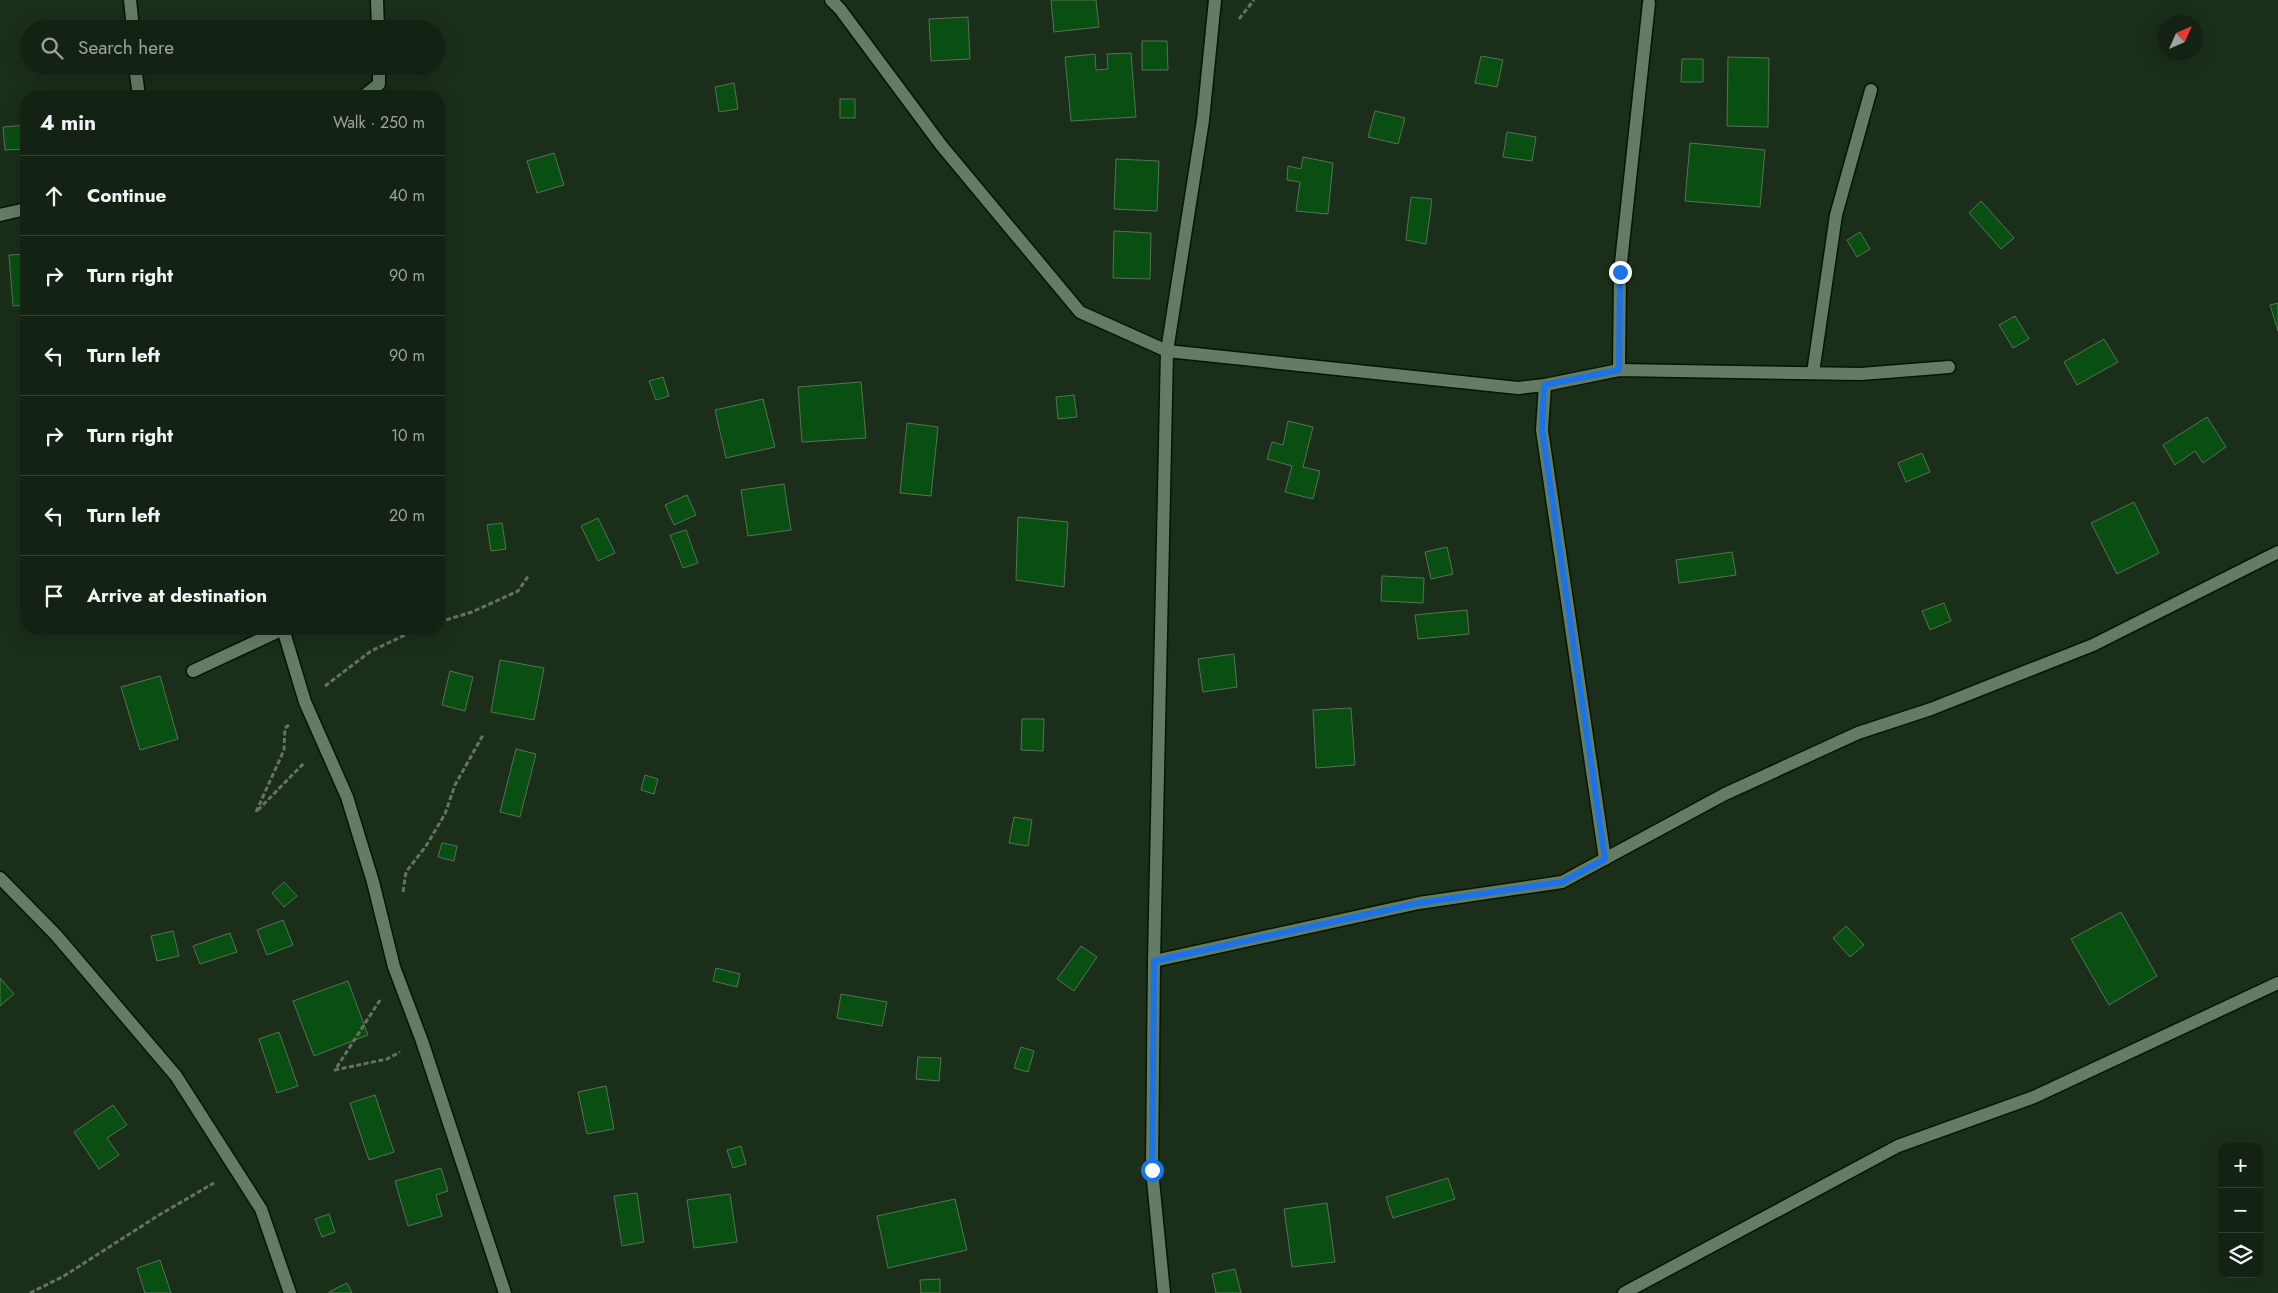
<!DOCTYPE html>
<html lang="en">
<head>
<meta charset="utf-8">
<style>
  body { margin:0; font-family:Jost,sans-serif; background:#1d2a1c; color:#f1f3f6 }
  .controls { position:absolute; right:15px; bottom:15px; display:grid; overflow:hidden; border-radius:10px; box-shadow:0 5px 20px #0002 }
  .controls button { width:45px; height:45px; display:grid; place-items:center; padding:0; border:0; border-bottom:1px solid #333f33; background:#142213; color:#f1f3f6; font:25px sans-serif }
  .compass { position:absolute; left:2158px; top:15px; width:45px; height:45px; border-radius:50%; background:#142213; box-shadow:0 5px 20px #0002; rotate:45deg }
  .stop { position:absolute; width:15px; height:15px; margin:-11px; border:4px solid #1a73e8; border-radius:50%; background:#fff }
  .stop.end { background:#1a73e8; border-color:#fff; box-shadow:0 1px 5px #0008 }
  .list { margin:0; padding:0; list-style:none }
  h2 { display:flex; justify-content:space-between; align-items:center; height:65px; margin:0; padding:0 20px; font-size:21px }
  h2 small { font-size:16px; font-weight:400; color:#9da4a0 }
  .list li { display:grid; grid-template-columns:32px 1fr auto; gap:15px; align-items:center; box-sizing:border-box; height:80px; padding:0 20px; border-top:1px solid #333f33 }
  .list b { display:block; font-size:19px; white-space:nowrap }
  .list em { font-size:16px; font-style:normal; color:#9da4a0 }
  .icon { flex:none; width:28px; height:28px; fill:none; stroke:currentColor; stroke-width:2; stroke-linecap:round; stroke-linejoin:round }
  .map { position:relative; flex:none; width:2278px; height:1293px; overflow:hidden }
  .search { position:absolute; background:#142213; box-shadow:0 5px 20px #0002; left:20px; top:20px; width:425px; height:55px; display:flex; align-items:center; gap:12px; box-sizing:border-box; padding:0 18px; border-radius:28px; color:#9da4a0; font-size:19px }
  .panel { position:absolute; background:#142213; box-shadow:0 5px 20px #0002; left:20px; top:90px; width:425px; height:545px; border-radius:20px }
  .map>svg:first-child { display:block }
</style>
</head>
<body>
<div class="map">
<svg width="2278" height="1293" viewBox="0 0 2278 1293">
  <rect width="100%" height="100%" fill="#1a2e19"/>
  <!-- building -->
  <g fill="#094f11" stroke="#597059">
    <path d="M1051 0H1096L1099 27 1054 32Z"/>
    <path d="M968 17 970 59 931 61 929 19Z"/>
    <path d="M1142 41H1167L1168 70H1142Z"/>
    <path d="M1131 53 1136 117 1071 121 1065 57 1095 54 1096 70 1108 69 1107 54Z"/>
    <path d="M1481 56 1503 60 1497 87 1475 83Z"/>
    <path d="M1728 57 1769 58 1768 127 1727 126Z"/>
    <path d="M1682 59H1703V82H1681Z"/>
    <path d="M734 83 738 109 719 112 715 87Z"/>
    <rect x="840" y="99" width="15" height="19"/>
    <path d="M1375 111 1405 118 1398 144 1368 137Z"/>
    <path d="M26 125V149L5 150 3 127Z"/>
    <path d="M1507 132 1536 137 1532 161 1503 157Z"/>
    <path d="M1690 143 1765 150 1760 207 1685 201Z"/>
    <path d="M554 153 564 185 537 193 527 161Z"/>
    <path d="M1303 157 1333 163 1328 214 1296 211 1300 182 1287 180 1288 166 1301 169Z"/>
    <path d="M1116 159 1159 161 1157 211 1114 209Z"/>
    <path d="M1411 197 1432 199 1426 244 1406 240Z"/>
    <path d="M1981 201 2014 238 2001 249 1969 213Z"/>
    <path d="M1114 231 1151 233 1150 279 1113 278Z"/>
    <path d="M1860 232 1870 249 1857 257 1847 240Z"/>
    <path d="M26 254V305L13 306 9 255Z"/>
    <path d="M2278 303V331L2270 305Z"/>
    <path d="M2015 316 2029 339 2013 348 1999 325Z"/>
    <path d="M2104 339 2118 362 2077 385 2064 362Z"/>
    <path d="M663 377 669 396 656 400 649 381Z"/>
    <path d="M861 382 866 438 802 442 798 387Z"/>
    <path d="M1074 395 1077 417 1058 419 1056 397Z"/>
    <path d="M763 399 775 447 726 458 715 410Z"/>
    <path d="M2207 417 2226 447 2203 463 2195 451 2175 465 2163 445Z"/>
    <path d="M1288 421 1313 427 1303 467 1320 471 1313 499 1285 492 1292 466 1267 459 1272 442 1283 445Z"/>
    <path d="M907 423 938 427 931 496 900 493Z"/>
    <path d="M1922 453 1930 472 1906 482 1898 463Z"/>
    <path d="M784 484 791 530 748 536 741 490Z"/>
    <path d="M687 495 696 515 674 525 665 505Z"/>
    <path d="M2134 502 2159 553 2117 574 2091 523Z"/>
    <path d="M1018 517 1068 522 1064 587 1016 580Z"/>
    <path d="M598 518 615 553 598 561 581 526Z"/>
    <path d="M502 523 506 549 491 551 487 525Z"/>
    <path d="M686 530 698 563 683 568 670 535Z"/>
    <path d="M1447 547 1453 574 1431 579 1425 552Z"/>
    <path d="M1732 552 1736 575 1679 583 1676 560Z"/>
    <path d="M1382 576 1424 578 1423 603 1381 601Z"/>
    <path d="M1944 603 1951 621 1930 630 1922 611Z"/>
    <path d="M1467 610 1469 634 1418 639 1415 615Z"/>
    <path d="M1234 654 1237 687 1203 692 1198 659Z"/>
    <path d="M500 660 544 668 534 720 491 712Z"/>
    <path d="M450 671 473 677 465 711 442 705Z"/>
    <path d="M160 676 178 739 140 750 121 687Z"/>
    <path d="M1351 708 1355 765 1316 768 1313 710Z"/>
    <path d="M1022 719H1044L1043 751 1021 750Z"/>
    <path d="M516 749 536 754 520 817 500 812Z"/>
    <path d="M645 775 658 779 654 794 641 790Z"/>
    <path d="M1014 817 1032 820 1028 846 1009 843Z"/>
    <path d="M442 843 457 846 454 861 438 857Z"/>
    <path d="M284 882 297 896 284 907 272 893Z"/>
    <path d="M2121 912 2157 976 2109 1005 2071 939Z"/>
    <path d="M283 920 293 945 267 955 257 930Z"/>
    <path d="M1846 926 1864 945 1850 957 1833 938Z"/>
    <path d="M173 931 179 956 157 961 151 936Z"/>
    <path d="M230 933 237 952 200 964 193 946Z"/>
    <path d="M1081 946 1097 957 1074 991 1057 979Z"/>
    <path d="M716 968 740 974 737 987 713 981Z"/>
    <path d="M0 978 14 994 0 1006Z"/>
    <path d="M348 981 368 1035 314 1056 293 1001Z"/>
    <path d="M841 994 887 1002 882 1026 837 1018Z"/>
    <path d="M279 1032 298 1086 277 1093 259 1039Z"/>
    <path d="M1021 1047 1034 1051 1028 1072 1014 1068Z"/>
    <path d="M918 1057 941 1058 939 1081 916 1079Z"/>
    <path d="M606 1086 614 1129 587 1134 578 1092Z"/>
    <path d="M375 1095 394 1152 369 1160 350 1103Z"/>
    <path d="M113 1105 127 1125 107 1138 119 1155 99 1169 74 1132Z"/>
    <path d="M741 1146 746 1164 733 1168 727 1150Z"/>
    <path d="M441 1168 448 1191 436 1195 442 1216 408 1226 395 1181Z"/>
    <path d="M1448 1178 1455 1199 1393 1218 1386 1197Z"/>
    <path d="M637 1193 644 1242 622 1246 614 1196Z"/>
    <path d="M730 1194 737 1242 694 1248 687 1200Z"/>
    <path d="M955 1199 967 1250 888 1268 877 1216Z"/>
    <path d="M1327 1203 1335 1262 1292 1267 1284 1209Z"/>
    <path d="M329 1214 335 1232 322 1237 315 1219Z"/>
    <path d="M160 1260 171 1293H145L137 1268Z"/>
    <path d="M1235 1269 1241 1293H1216L1212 1274Z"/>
    <path d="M940 1279V1293H921L920 1280Z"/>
    <path d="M347 1283 352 1293H329V1292Z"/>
  </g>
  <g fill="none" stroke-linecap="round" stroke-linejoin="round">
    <!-- lane casing -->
    <g stroke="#041604" stroke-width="15">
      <path id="lane" d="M193 671 283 629"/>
    </g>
    <!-- street casing -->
    <g stroke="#041604" stroke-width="15">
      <g id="street">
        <path d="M130 0 133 29"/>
        <path d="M377 0 378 29"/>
        <path d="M831 0 840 9 941 145 1080 312 1167 351 1518 388 1545 385 1542 430 1605 859"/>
        <path d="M135 66 139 96"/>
        <path d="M364 96 379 84V66"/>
        <path d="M0 215 26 209"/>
        <path d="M1619 370 1620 272 1649 3"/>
        <path d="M1813 373 1836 215 1871 90"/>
        <path d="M1545 385 1619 370 1861 374 1949 367"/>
        <path d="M283 629 305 702 347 797 373 882 394 967 422 1041 505 1293"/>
        <path d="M0 878 56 935 176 1076 261 1209 290 1293"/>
        <path d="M1154 961 1419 903 1562 882 1725 794 1858 733 1931 709 2093 645 2278 552"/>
        <path d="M1164 1293 1152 1170 1154 961 1167 351 1203 120 1215 0"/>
        <path d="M1624 1293 1898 1146 2034 1097 2278 983"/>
      </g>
    </g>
    <!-- path -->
    <g stroke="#647463" stroke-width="3" stroke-dasharray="5 2.5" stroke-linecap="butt">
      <path d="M1239 19 1254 0"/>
      <path d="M439 622 472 612 518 591 529 575"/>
      <path d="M325 686 371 651 418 629"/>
      <path d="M289 725 285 728 284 750 256 812 305 762"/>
      <path d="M403 892 406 872 426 846 445 814 455 785 483 735"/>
      <path d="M380 1000 335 1070 387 1059 400 1052"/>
      <path d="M30 1293 64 1276 159 1215 214 1183"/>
    </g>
    <!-- lane -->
    <use href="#lane" stroke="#657c64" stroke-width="12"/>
    <!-- street -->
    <use href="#street" stroke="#657c64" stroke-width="12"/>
  </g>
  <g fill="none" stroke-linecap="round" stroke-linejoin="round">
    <!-- route -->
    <path stroke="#1a73e8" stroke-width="6" d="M1152 1170 1154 961 1419 903 1562 882 1605 859 1542 430 1544 385 1619 370 1620 272"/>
  </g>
</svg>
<div class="controls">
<button>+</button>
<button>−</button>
<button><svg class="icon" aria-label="layers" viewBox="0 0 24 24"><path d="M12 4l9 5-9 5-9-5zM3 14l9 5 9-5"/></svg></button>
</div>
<svg class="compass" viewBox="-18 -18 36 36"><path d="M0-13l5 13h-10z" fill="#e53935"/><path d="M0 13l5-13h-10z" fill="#9da4a0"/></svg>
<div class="stop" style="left:1152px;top:1170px"></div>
<div class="stop end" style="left:1620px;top:272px"></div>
<div class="search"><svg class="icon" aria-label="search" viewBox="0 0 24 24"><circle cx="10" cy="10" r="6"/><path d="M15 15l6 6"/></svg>Search here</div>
<section class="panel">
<h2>4 min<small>Walk · 250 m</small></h2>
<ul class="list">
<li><svg class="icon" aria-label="ahead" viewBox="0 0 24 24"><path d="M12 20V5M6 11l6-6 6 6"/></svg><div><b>Continue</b></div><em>40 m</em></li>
<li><svg class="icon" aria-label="right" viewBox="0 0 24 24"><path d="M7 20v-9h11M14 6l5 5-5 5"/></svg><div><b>Turn right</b></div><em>90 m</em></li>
<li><svg class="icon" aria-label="left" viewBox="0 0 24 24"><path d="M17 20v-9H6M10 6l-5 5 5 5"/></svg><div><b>Turn left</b></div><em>90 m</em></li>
<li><svg class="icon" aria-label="right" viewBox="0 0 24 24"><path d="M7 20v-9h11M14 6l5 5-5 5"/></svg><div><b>Turn right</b></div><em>10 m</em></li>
<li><svg class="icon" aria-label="left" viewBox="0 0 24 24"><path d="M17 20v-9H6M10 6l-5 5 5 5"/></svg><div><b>Turn left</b></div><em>20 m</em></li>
<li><svg class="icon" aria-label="arrive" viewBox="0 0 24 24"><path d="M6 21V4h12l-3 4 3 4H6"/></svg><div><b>Arrive at destination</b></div></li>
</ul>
</section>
</div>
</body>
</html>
